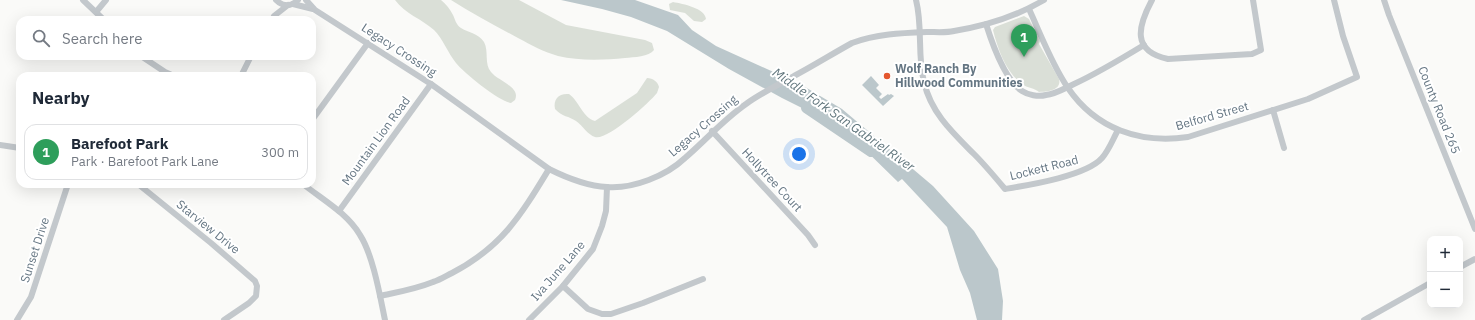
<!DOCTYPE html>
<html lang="en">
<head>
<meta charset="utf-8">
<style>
  body { margin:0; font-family:"IBM Plex Sans",sans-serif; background:#f6f6f7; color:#1f2937 }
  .controls { position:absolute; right:12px; bottom:12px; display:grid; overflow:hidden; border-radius:8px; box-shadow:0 4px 16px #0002 }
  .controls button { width:36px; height:36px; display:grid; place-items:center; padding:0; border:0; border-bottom:1px solid #e0e1e3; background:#fff; color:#1f2937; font:20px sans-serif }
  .you { position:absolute; left:799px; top:154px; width:14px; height:14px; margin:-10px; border:3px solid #fff; border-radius:50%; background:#1a73e8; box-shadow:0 0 0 6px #1a73e833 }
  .badge { display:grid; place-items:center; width:26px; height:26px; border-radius:50%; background:#e4572e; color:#fff; font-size:13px; font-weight:700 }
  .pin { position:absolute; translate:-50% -33px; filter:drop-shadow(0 1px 2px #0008) }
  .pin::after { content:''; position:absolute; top:21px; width:14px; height:12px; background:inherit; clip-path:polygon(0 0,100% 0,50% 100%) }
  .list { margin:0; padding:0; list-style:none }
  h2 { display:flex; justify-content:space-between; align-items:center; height:52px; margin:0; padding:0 16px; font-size:17px }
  h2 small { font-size:13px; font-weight:400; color:#747a83 }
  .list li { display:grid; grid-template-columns:26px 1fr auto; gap:12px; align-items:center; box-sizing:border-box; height:56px; margin:0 8px 8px; padding:0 8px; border:1px solid #e0e1e3; border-radius:12px }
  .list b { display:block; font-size:15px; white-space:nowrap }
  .list p { margin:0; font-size:13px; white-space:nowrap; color:#747a83 }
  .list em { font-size:13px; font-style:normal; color:#747a83 }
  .icon { flex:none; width:22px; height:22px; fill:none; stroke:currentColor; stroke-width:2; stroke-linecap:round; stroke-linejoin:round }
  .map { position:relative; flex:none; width:1475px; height:320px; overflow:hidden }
  .search { position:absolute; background:#fff; box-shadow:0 4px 16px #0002; left:16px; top:16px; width:300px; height:44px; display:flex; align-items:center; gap:10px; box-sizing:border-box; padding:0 14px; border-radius:12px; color:#747a83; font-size:15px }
  .panel { position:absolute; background:#fff; box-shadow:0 4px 16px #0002; left:16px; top:72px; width:300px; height:116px; border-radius:12px }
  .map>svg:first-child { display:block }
</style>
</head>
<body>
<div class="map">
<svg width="1475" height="320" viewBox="0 0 1475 320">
  <rect width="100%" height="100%" fill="#fafaf8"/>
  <!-- green -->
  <g fill="#dadfd7">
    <path d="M395 0H441C446 4 450 9 453 15 455 19 456 25 461 28 469 33 478 33 484 42 489 51 484 64 491 72 498 81 521 87 515 100L511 103C500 102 464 73 456 63 448 53 443 39 434 30 422 19 405 14 395 0Z"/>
    <path d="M451 0H519L566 25 645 40 652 43 654 50C649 57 634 57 625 58 604 60 579 61 558 56 544 52 531 45 518 38 496 26 473 14 451 0Z"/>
    <path d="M673 2C683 4 705 8 706 19L702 22 694 21 685 13 670 10 669 4Z"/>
    <path d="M1024 16 1029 19 1040 41 1039 44 1059 79C1062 90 1048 92 1039 92 1035 88 1027 88 1022 84 1006 72 998 50 993 30L995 27Z"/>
    <path d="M647 78C653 78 658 82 659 87L657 93C649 103 607 141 595 137 588 135 583 126 576 121 569 116 562 117 555 109 553 99 559 93 569 94 579 101 583 118 595 121L637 93Z"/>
  </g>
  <!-- water -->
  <g fill="#bbc7cb">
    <path d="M561 0H635L678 15 692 30 716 46 800 84 842 109 933 186 974 231 998 269 1003 301 1002 320H977L970 293 960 270 947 227 902 179 898 182 855 140 826 120 782 98 729 69 667 31 631 17 602 9Z"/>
    <path d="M871 76 879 85 876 88 882 94 879 97 881 99 888 94 889 95 891 94 894 96 883 106 862 85Z"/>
  </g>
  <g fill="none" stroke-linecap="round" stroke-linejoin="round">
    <!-- river -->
    <path stroke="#bbc7cb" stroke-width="10" d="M806 108 871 152"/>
    <!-- minor -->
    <g stroke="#c3c8cc" stroke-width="6">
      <path d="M83 0 104 20"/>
      <path d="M276 0C283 7 291 7 298 0"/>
      <path d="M306 0 315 10 431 84 549 169C567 178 586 186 607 187 633 189 666 176 685 158 706 140 723 120 746 104 761 93 778 85 794 76 813 66 832 54 852 43 876 34 901 33 927 32 936 32 946 33 954 31 985 26 1017 16 1044 0"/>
      <path d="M916 0C923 27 917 55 924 82 931 113 953 133 974 154 985 165 995 177 1005 189 1029 185 1086 176 1102 158 1109 150 1113 139 1118 130"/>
      <path d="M1152 0C1138 26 1131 51 1168 59L1252 54 1261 50 1253 0"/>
      <path d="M1384 0 1389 15 1475 229"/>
      <path d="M293 4 313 9"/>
      <path d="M1029 9C1041 35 1052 65 1068 88 1096 129 1140 144 1188 137L1308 99 1357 77 1343 36 1334 0"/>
      <path d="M96 12 106 0"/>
      <path d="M272 20 274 16 288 5"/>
      <path d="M986 24C992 43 1005 80 1022 91 1028 95 1038 97 1046 95 1056 94 1065 88 1074 84 1098 73 1121 59 1144 45"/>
      <path d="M141 56 165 72 174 76"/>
      <path d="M241 76 251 56"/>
      <path d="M1273 110 1284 148"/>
      <path d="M312 120 368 43"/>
      <path d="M712 131 808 235 815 245"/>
      <path d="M0 145 20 148"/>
      <path d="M138 184 211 243 255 281 257 286 256 296 249 303 224 320"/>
      <path d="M303 184C323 200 347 213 360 235 373 255 380 296 385 320"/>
      <path d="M339 211 431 84"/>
      <path d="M1460 267 1475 259"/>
      <path d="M563 286 588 309 602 314H611L643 303 703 279"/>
      <path d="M380 296C398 292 416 289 433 282 440 280 446 276 452 273 502 247 521 215 549 169"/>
      <path d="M17 320 31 297 68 184"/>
      <path d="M529 320 563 286 593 249 602 226 606 211 607 187"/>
      <path d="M1364 320 1430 283"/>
    </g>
  </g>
  <!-- markers -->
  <circle fill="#e4572e" stroke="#fff" stroke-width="1.5" cx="887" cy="76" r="4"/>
  <g text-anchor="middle" stroke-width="4" stroke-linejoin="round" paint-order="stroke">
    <!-- street labels -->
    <g font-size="12" fill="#657683" stroke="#fff">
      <text transform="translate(399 50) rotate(33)" y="4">Legacy Crossing</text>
      <text transform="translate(1439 110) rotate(68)" y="4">County Road 265</text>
      <text transform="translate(1212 116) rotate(-16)" y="4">Belford Street</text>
      <text transform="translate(703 126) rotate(-41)" y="4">Legacy Crossing</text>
      <text transform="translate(376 141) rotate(-54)" y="4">Mountain Lion Road</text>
      <text transform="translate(1044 168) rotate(-14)" y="4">Lockett Road</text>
      <text transform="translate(772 180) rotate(47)" y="4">Hollytree Court</text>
      <text transform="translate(208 227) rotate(39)" y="4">Starview Drive</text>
      <text transform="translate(35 250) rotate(-72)" y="4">Sunset Drive</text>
      <text transform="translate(558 271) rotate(-49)" y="4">Iva June Lane</text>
    </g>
    <!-- poi labels -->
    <g font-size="12" font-weight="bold" fill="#657683" stroke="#fff" text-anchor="start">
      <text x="895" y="73">Wolf Ranch By<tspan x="895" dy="14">Hillwood Communities</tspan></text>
    </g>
    <!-- water labels -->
    <g font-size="13" font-style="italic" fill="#60757c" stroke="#fff">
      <text transform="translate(844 119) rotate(35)" y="5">Middle Fork San Gabriel River</text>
    </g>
  </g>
</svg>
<div class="controls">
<button>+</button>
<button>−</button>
</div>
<div class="you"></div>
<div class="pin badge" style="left:1024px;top:57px;background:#2e9e5b">1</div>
<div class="search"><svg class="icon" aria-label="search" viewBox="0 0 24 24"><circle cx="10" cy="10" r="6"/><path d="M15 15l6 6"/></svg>Search here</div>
<section class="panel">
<h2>Nearby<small></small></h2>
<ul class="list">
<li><span class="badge" style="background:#2e9e5b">1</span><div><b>Barefoot Park</b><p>Park · Barefoot Park Lane</p></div><em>300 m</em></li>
</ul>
</section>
</div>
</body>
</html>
